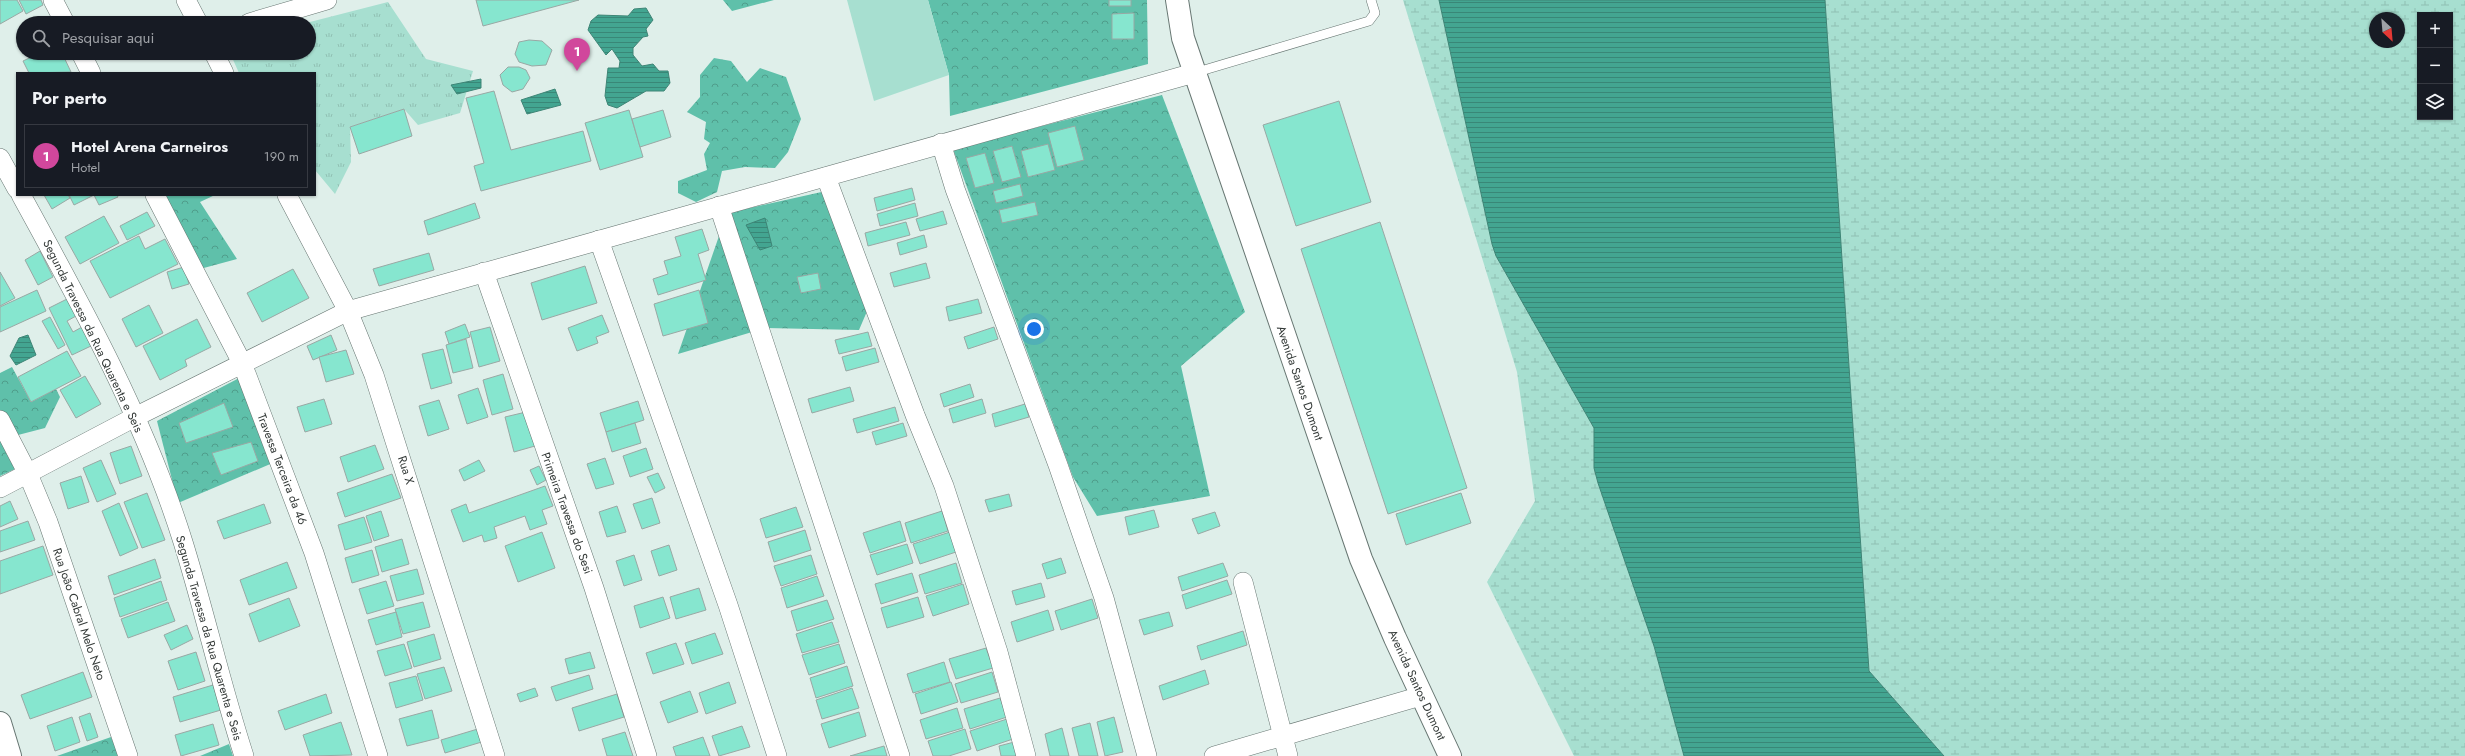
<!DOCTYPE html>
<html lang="pt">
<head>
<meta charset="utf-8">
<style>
  body { margin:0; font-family:Jost,sans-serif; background:#242831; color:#f1f3f6 }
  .controls { position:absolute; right:12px; top:12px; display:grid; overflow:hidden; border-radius:0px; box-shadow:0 1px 3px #0004 }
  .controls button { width:36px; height:36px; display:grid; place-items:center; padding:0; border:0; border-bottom:1px solid #363941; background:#171b24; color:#f1f3f6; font:20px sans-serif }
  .compass { position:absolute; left:2369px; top:12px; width:36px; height:36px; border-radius:50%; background:#171b24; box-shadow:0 1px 3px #0004; rotate:154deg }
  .you { position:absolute; left:1034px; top:329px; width:14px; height:14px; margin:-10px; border:3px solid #fff; border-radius:50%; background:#1a73e8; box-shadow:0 0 0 6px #1a73e833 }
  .badge { display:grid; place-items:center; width:26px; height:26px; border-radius:50%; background:#db2777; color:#fff; font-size:13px; font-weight:700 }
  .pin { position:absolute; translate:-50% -33px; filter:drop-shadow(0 1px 2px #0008) }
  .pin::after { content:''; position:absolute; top:21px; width:14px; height:12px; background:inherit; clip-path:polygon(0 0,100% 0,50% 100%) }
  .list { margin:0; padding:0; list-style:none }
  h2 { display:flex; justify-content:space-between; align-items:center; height:52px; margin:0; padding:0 16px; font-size:17px }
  h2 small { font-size:13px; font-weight:400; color:#9ea1a6 }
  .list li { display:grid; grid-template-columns:26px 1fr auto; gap:12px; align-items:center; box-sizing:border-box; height:64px; margin:0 8px 8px; padding:0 8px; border:1px solid #363941; border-radius:0px }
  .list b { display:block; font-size:15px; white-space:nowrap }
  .list p { margin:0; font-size:13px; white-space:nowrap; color:#9ea1a6 }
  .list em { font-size:13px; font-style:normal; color:#9ea1a6 }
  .icon { flex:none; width:22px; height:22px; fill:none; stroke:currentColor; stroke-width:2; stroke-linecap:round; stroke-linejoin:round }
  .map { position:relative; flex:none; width:2465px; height:756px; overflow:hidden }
  .search { position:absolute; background:#171b24; box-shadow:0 1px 3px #0004; left:16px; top:16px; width:300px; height:44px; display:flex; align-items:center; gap:10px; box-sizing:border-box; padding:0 14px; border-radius:22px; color:#9ea1a6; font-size:15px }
  .panel { position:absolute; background:#171b24; box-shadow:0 1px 3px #0004; left:16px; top:72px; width:300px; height:124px; border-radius:0px }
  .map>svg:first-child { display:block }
</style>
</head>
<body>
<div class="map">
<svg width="2465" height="756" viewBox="0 0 2465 756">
  <defs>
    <pattern id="grass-tufts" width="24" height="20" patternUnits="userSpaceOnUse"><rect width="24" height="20" fill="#a7dfd0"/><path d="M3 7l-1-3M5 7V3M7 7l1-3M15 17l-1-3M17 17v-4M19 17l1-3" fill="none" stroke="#90c0b3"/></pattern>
    <pattern id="forest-crowns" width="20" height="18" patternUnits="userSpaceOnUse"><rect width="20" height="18" fill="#5fc0aa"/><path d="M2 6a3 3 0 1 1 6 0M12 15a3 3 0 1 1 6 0" fill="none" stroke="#4f9d8b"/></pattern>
    <pattern id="wetland-marsh" width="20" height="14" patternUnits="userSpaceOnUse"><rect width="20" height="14" fill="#a7dfd0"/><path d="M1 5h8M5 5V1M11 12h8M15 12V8" fill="none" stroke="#90c0b3"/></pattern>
    <pattern id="water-rules" width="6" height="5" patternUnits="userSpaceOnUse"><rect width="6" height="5" fill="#43a591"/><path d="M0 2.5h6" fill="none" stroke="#398777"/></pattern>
  </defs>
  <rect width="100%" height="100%" fill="#dfefea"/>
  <!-- grass -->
  <path fill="url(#grass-tufts)" d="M388 2 426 59 473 71 460 113 418 125 404 109 350 127 351 162 335 194 315 170V73H239L230 53H309V23H306Z"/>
  <!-- forest -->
  <g fill="url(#forest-crowns)">
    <path d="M723 0H774L732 11Z"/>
    <path d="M928 0H1147L1148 64 950 116 949 75Z"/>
    <path d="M714 58 731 61 747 82 760 68 786 77 801 119 788 152 775 168 745 167 722 171 717 192 696 202 678 193V181L707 170 704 154 710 143 704 139 706 122 687 112 700 97V75Z"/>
    <path d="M1162 95 1245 312 1181 366 1210 496 1097 516 1073 477 953 149Z"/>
    <path d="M826 191 868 309 859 330 766 328 678 354 727 213Z"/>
    <path d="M162 195H215L200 202 237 259 200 269Z"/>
    <path d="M12 367 31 402 56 389 60 397 45 428 18 435 0 413V373Z"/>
    <path d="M243 376 275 462 178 503 157 421Z"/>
    <path d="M0 440 15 469 0 476Z"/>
    <path d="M111 737 119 756H57Z"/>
    <path d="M229 744 233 756H200Z"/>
  </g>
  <!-- wetland -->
  <g fill="url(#wetland-marsh)" fill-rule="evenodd">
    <path d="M1403 0H1439L1492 244 1496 256 1594 428V468L1654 646 1684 756H1574L1487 582 1535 501 1517 372Z"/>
    <path d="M1825 0H2465V756H1944L1869 671ZM2420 15H2450V117H2420ZM2375 18H2399V42H2375Z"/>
  </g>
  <!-- garden -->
  <path fill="#a7dfd0" d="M847 0H928L949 75 874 101Z"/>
  <!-- water -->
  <g fill="url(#water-rules)" stroke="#3e8576">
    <path d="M1439 0H1825L1869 671 1944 756H1684L1654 646 1598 483 1594 468V428L1496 256 1492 244Z"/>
    <path d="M646 8 653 20 646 29 648 36 643 37 633 48V55L642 66 653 64 659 71H668L670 83 664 91H646L617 108 608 105 605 96 608 68H619L620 61 612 49 606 55 588 30 591 21 598 15 628 16 634 9Z"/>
    <path d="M481 79V88L457 94 451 85Z"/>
    <path d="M555 89 561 105 527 114 521 100Z"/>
    <path d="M765 218 772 246 760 250 746 225Z"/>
    <path d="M28 335 36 355 16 365 10 356 19 338Z"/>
  </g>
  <!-- building -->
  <g fill="#86e6cf" stroke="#99a8a4">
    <path d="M0 0H17L23 11 0 24Z"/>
    <path d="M19 0H41L43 5 26 14Z"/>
    <path d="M476 0H579L483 26Z"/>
    <rect x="1109" y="0" width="22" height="6"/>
    <path d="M1134 13V39H1112V14Z"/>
    <path d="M529 40 542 41 552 50 546 65 532 66 519 62 515 54 519 42Z"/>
    <path d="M40 53H62L71 72 29 73 23 61Z"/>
    <path d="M508 67H519L526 70 530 78 523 89 512 92 503 85 500 75Z"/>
    <path d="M494 91 511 150 583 131 591 161 481 191 474 166 484 163 466 98Z"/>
    <path d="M1339 101 1371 202 1296 226 1263 125Z"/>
    <path d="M404 109 412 136 359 154 350 127Z"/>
    <path d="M629 110 643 157 600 170 585 123Z"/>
    <path d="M663 110 671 137 640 147 632 119Z"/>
    <path d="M1075 126 1084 160 1057 167 1048 133Z"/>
    <path d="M1048 144 1055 170 1028 177 1021 151Z"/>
    <path d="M1012 146 1021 177 1002 182 993 151Z"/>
    <path d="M985 153 994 183 975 188 966 158Z"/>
    <path d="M1020 184 1023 196 996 203 993 191Z"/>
    <path d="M912 188 915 200 877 211 874 198Z"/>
    <path d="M44 195H68L70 198 52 209Z"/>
    <path d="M69 195H94L74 205Z"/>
    <path d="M94 195H117L118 197 99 205Z"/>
    <path d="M1035 202 1038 215 1002 223 999 210Z"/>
    <path d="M475 203 480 218 428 235 424 221Z"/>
    <path d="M915 203 918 216 880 226 877 214Z"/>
    <path d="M943 211 947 224 920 231 916 219Z"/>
    <path d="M147 212 155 226 127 240 120 226Z"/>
    <path d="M104 216 119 243 80 264 65 237Z"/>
    <path d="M906 222 910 235 868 246 865 233Z"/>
    <path d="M1380 222 1467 488 1388 514 1301 249Z"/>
    <path d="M702 229 709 250 698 254 706 280 658 295 653 279 668 274 664 261 681 256 675 237Z"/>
    <path d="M924 235 927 247 900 255 897 243Z"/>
    <path d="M139 236 145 249 165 239 178 264 110 298 90 261Z"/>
    <path d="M40 251 53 277 38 285 25 260Z"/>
    <path d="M429 253 434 270 379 286 373 269Z"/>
    <path d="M926 263 930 278 894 287 890 273Z"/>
    <path d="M585 266 597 303 542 320 531 283Z"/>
    <path d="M184 267 189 284 172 289 167 272Z"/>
    <path d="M293 269 309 298 262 322 247 293Z"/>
    <path d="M0 272 15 298 0 306Z"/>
    <path d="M818 273 821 289 801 293 797 277Z"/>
    <path d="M37 290 46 311 0 332V307Z"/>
    <path d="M699 290 708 323 663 336 654 304Z"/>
    <path d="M67 299 76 316 67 321 73 332 82 327 91 346 72 355 49 308Z"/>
    <path d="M978 299 982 313 949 321 946 307Z"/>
    <path d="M149 305 163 333 136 347 122 319Z"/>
    <path d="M602 315 609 332 596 337 598 343 577 351 568 328Z"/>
    <path d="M50 317 65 345 58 349 42 321Z"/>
    <path d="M197 319 211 347 185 360 187 366 160 380 143 346Z"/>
    <path d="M465 324 470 337 449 344 445 332Z"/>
    <path d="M490 327 500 361 479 367 470 332Z"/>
    <path d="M994 327 998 339 968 349 964 337Z"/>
    <path d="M868 332 872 346 839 354 835 340Z"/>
    <path d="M331 335 337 350 313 360 307 346Z"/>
    <path d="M466 339 473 368 453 373 446 345Z"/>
    <path d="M875 348 879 362 846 371 842 357Z"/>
    <path d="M443 349 452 383 431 389 422 354Z"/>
    <path d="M346 350 354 374 326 382 319 357Z"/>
    <path d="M67 351 81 376 31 402 18 377Z"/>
    <path d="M503 374 513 409 492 415 483 380Z"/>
    <path d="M85 376 101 404 76 418 60 390Z"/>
    <path d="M970 384 974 397 944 407 940 394Z"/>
    <path d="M850 387 854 401 812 413 808 399Z"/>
    <path d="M478 388 488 417 467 424 458 395Z"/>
    <path d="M324 399 332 424 305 432 297 407Z"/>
    <path d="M982 399 986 413 953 423 949 409Z"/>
    <path d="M439 400 449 429 428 436 419 406Z"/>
    <path d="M638 401 644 420 606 432 600 413Z"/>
    <path d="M224 403 233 427 186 443 179 423Z"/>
    <path d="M1025 404 1029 417 995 427 992 414Z"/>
    <path d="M895 407 899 421 857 433 853 419Z"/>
    <path d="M526 412 535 446 514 452 505 417Z"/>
    <path d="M635 423 641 443 612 452 606 432Z"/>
    <path d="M903 423 907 436 876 445 872 432Z"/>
    <path d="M251 442 258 461 221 475 212 453Z"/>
    <path d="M375 445 384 469 348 482 340 457Z"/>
    <path d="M131 446 142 476 120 484 110 453Z"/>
    <path d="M646 448 653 469 630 477 623 456Z"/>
    <path d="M605 458 614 484 596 489 587 464Z"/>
    <path d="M101 460 116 494 97 502 83 468Z"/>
    <path d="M479 460 485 471 464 481 459 470Z"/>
    <path d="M539 466 546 480 537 485 530 470Z"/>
    <path d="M658 473 665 488 655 493 647 477Z"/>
    <path d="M392 474 401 498 345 517 337 493Z"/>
    <path d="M81 476 89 502 68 509 60 483Z"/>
    <path d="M545 486 553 506 542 510 547 524 530 530 525 516 494 527 497 538 484 542 482 535 463 542 451 510 466 504 469 513Z"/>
    <path d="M147 493 165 540 142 548 124 502Z"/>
    <path d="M1461 493 1471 523 1406 545 1396 514Z"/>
    <path d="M1009 494 1012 506 989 512 985 500Z"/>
    <path d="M652 498 660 523 642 529 633 504Z"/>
    <path d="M10 501 18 519 0 527V506Z"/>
    <path d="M119 503 138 548 120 556 102 511Z"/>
    <path d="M264 504 271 523 224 539 217 521Z"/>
    <path d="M617 506 626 532 607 537 599 512Z"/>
    <path d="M796 507 803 527 766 538 760 519Z"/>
    <path d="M1154 510 1159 527 1129 535 1125 517Z"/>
    <path d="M381 511 389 536 374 541 366 516Z"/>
    <path d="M942 511 948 531 911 543 905 523Z"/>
    <path d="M1215 512 1220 526 1198 534 1192 519Z"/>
    <path d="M364 517 372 542 345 550 338 525Z"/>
    <path d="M28 521 35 540 0 552V531Z"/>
    <path d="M900 521 906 541 870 553 863 533Z"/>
    <path d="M805 530 811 550 774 562 768 542Z"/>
    <path d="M542 532 555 568 518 582 505 546Z"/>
    <path d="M950 532 956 552 920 564 913 544Z"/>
    <path d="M402 539 409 564 382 572 375 547Z"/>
    <path d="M907 544 913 563 877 575 870 555Z"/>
    <path d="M669 545 677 570 659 576 651 551Z"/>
    <path d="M43 546 53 575 0 594V561Z"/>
    <path d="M372 550 379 575 352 583 345 558Z"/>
    <path d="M634 555 642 580 624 586 616 561Z"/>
    <path d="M811 555 817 574 781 586 774 566Z"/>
    <path d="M1061 558 1066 573 1047 579 1042 564Z"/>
    <path d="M155 559 161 578 114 595 108 576Z"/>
    <path d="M287 562 297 588 249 605 240 580Z"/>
    <path d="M956 563 962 583 925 594 919 575Z"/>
    <path d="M1223 563 1228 576 1182 591 1178 577Z"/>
    <path d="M417 569 424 594 397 601 390 576Z"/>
    <path d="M912 573 918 592 881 604 875 584Z"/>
    <path d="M817 576 824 596 787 608 781 588Z"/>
    <path d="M1227 580 1232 594 1186 609 1182 595Z"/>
    <path d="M161 581 167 600 120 617 114 598Z"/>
    <path d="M386 581 394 606 367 614 359 589Z"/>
    <path d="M1041 583 1045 597 1016 605 1012 591Z"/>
    <path d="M963 584 969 604 933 616 926 596Z"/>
    <path d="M699 588 706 610 676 619 670 597Z"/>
    <path d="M663 597 670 618 640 628 634 606Z"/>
    <path d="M918 597 924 617 887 628 881 608Z"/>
    <path d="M289 598 300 626 259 642 249 614Z"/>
    <path d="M1092 599 1098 618 1061 630 1055 611Z"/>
    <path d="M827 600 834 619 797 631 791 611Z"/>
    <path d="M168 602 175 621 128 638 121 619Z"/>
    <path d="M423 602 430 627 403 634 395 609Z"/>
    <path d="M1048 610 1054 630 1017 642 1011 622Z"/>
    <path d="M396 612 402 637 376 645 368 620Z"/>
    <path d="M1169 612 1173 626 1144 635 1139 620Z"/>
    <path d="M832 622 839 642 802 653 796 634Z"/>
    <path d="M187 625 193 639 171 650 164 635Z"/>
    <path d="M1243 631 1247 645 1201 660 1197 646Z"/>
    <path d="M715 633 723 654 692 664 685 643Z"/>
    <path d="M434 634 441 659 414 667 407 642Z"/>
    <path d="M676 643 684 664 653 674 646 653Z"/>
    <path d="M404 644 412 668 385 676 377 651Z"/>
    <path d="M839 644 845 663 809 675 802 655Z"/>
    <path d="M986 648 993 668 956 679 949 659Z"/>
    <path d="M196 652 205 681 178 690 168 661Z"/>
    <path d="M590 652 595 668 569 674 565 659Z"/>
    <path d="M944 662 950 682 913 693 907 674Z"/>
    <path d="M847 666 853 686 816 698 810 678Z"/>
    <path d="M444 667 452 691 425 699 417 674Z"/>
    <path d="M1205 670 1209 684 1163 700 1159 686Z"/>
    <path d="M83 672 92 697 30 719 21 695Z"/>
    <path d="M992 672 998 692 961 703 955 684Z"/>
    <path d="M589 675 593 689 556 701 551 687Z"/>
    <path d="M416 676 423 700 396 708 389 683Z"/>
    <path d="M729 682 736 703 706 714 699 693Z"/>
    <path d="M951 682 958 702 921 714 915 694Z"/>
    <path d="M213 685 221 710 180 722 173 697Z"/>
    <path d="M535 688 538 696 520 702 517 694Z"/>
    <path d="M852 688 859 708 822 719 816 700Z"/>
    <path d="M690 691 698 712 668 723 660 702Z"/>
    <path d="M326 694 332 713 285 730 278 711Z"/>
    <path d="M617 694 624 717 579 731 572 708Z"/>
    <path d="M1000 698 1007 717 970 729 964 709Z"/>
    <path d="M957 708 963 728 926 739 920 720Z"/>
    <path d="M432 710 439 738 407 746 399 719Z"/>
    <path d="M859 712 866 736 829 748 821 724Z"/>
    <path d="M90 713 98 737 87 741 79 717Z"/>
    <path d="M72 717 80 742 55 751 47 726Z"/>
    <path d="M1114 717 1123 752 1105 756 1097 722Z"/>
    <path d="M1007 719 1013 739 977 751 970 731Z"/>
    <path d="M341 722 352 755 310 756 303 735Z"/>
    <path d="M1090 723 1098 756H1079L1072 728Z"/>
    <path d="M213 724 219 745 181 756 175 735Z"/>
    <path d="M742 726 750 747 719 756 712 736Z"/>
    <path d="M481 728 485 741 445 753 441 740Z"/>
    <path d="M1062 728 1069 756H1050L1045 734Z"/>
    <path d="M965 729 971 749 949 756H933L928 741Z"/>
    <path d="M625 732 633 756H607L602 739Z"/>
    <path d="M703 737 710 756H676L673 747Z"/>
    <path d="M1018 741 1021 756H1001L999 746Z"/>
    <path d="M884 746 887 756H850Z"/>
  </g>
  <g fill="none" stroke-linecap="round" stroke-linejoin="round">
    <!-- service casing -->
    <g stroke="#677672" stroke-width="10">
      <path id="service" d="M1194 73 1369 21 1375 13 1371 0"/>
    </g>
    <!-- minor casing -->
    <g stroke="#677672" stroke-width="20">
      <g id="minor">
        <path d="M53 0 65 23"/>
        <path d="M186 0 198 23"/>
        <path d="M249 23 327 0"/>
        <path d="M81 53 91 73"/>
        <path d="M214 53 224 73"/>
        <path d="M941 143 955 189 1058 465 1104 598 1147 756"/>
        <path d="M0 158 17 189"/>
        <path d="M826 177 915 415 944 486 998 652 1026 756"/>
        <path d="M21 195C82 306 145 420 183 542 205 613 221 685 244 756"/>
        <path d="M155 195 242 363 314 553 378 756"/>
        <path d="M287 195 348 311 374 375 495 756"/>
        <path d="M719 206 900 756"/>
        <path d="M599 240 728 605 777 756"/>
        <path d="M484 272 594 588 647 756"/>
        <path d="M0 420 28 474 48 522 128 756"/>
        <path d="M0 488 135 417 348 311 1194 73"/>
        <path d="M1243 582 1288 756"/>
        <path d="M1214 756 1421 696"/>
      </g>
    </g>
    <!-- secondary casing -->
    <g stroke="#677672" stroke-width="24">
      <path id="secondary" d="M0 723 10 756"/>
    </g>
    <!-- primary casing -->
    <g stroke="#677672" stroke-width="24">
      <path id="primary" d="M1177 0 1183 38 1361 559 1395 638 1450 756"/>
    </g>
    <!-- service -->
    <use href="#service" stroke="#fff" stroke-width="9"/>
    <!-- minor -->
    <use href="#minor" stroke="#fff" stroke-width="19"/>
    <!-- secondary -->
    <use href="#secondary" stroke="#fff" stroke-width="22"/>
    <!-- primary -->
    <use href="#primary" stroke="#fff" stroke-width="22"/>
  </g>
  <g text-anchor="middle" stroke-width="3" stroke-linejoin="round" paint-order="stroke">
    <!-- street labels -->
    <g font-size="12" fill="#343a38" stroke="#fff">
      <text transform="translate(93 336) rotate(64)" y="4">Segunda Travessa da Rua Quarenta e Seis</text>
      <text transform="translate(1300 383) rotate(71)" y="4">Avenida Santos Dumont</text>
      <text transform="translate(282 469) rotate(69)" y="4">Travessa Terceira da 46</text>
      <text transform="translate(406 470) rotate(72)" y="4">Rua X</text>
      <text transform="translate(567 513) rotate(70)" y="4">Primeira Travessa do Sesi</text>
      <text transform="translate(79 614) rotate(71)" y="4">Rua João Cabral Melo Neto</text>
      <text transform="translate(209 638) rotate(74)" y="4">Segunda Travessa da Rua Quarenta e Seis</text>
      <text transform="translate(1417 685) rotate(65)" y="4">Avenida Santos Dumont</text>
    </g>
  </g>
</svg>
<div class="controls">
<button>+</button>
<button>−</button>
<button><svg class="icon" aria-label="layers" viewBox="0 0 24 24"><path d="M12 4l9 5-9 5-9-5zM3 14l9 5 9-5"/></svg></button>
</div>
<svg class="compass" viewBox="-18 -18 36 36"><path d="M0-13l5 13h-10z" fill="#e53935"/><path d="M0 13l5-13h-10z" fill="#9ea1a6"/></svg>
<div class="you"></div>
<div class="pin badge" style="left:577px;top:71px;background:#d1479c">1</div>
<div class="search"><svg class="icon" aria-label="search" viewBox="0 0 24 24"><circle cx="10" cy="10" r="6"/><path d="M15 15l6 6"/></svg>Pesquisar aqui</div>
<section class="panel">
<h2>Por perto<small></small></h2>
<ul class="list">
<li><span class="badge" style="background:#d1479c">1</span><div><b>Hotel Arena Carneiros</b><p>Hotel</p></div><em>190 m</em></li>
</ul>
</section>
</div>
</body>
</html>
